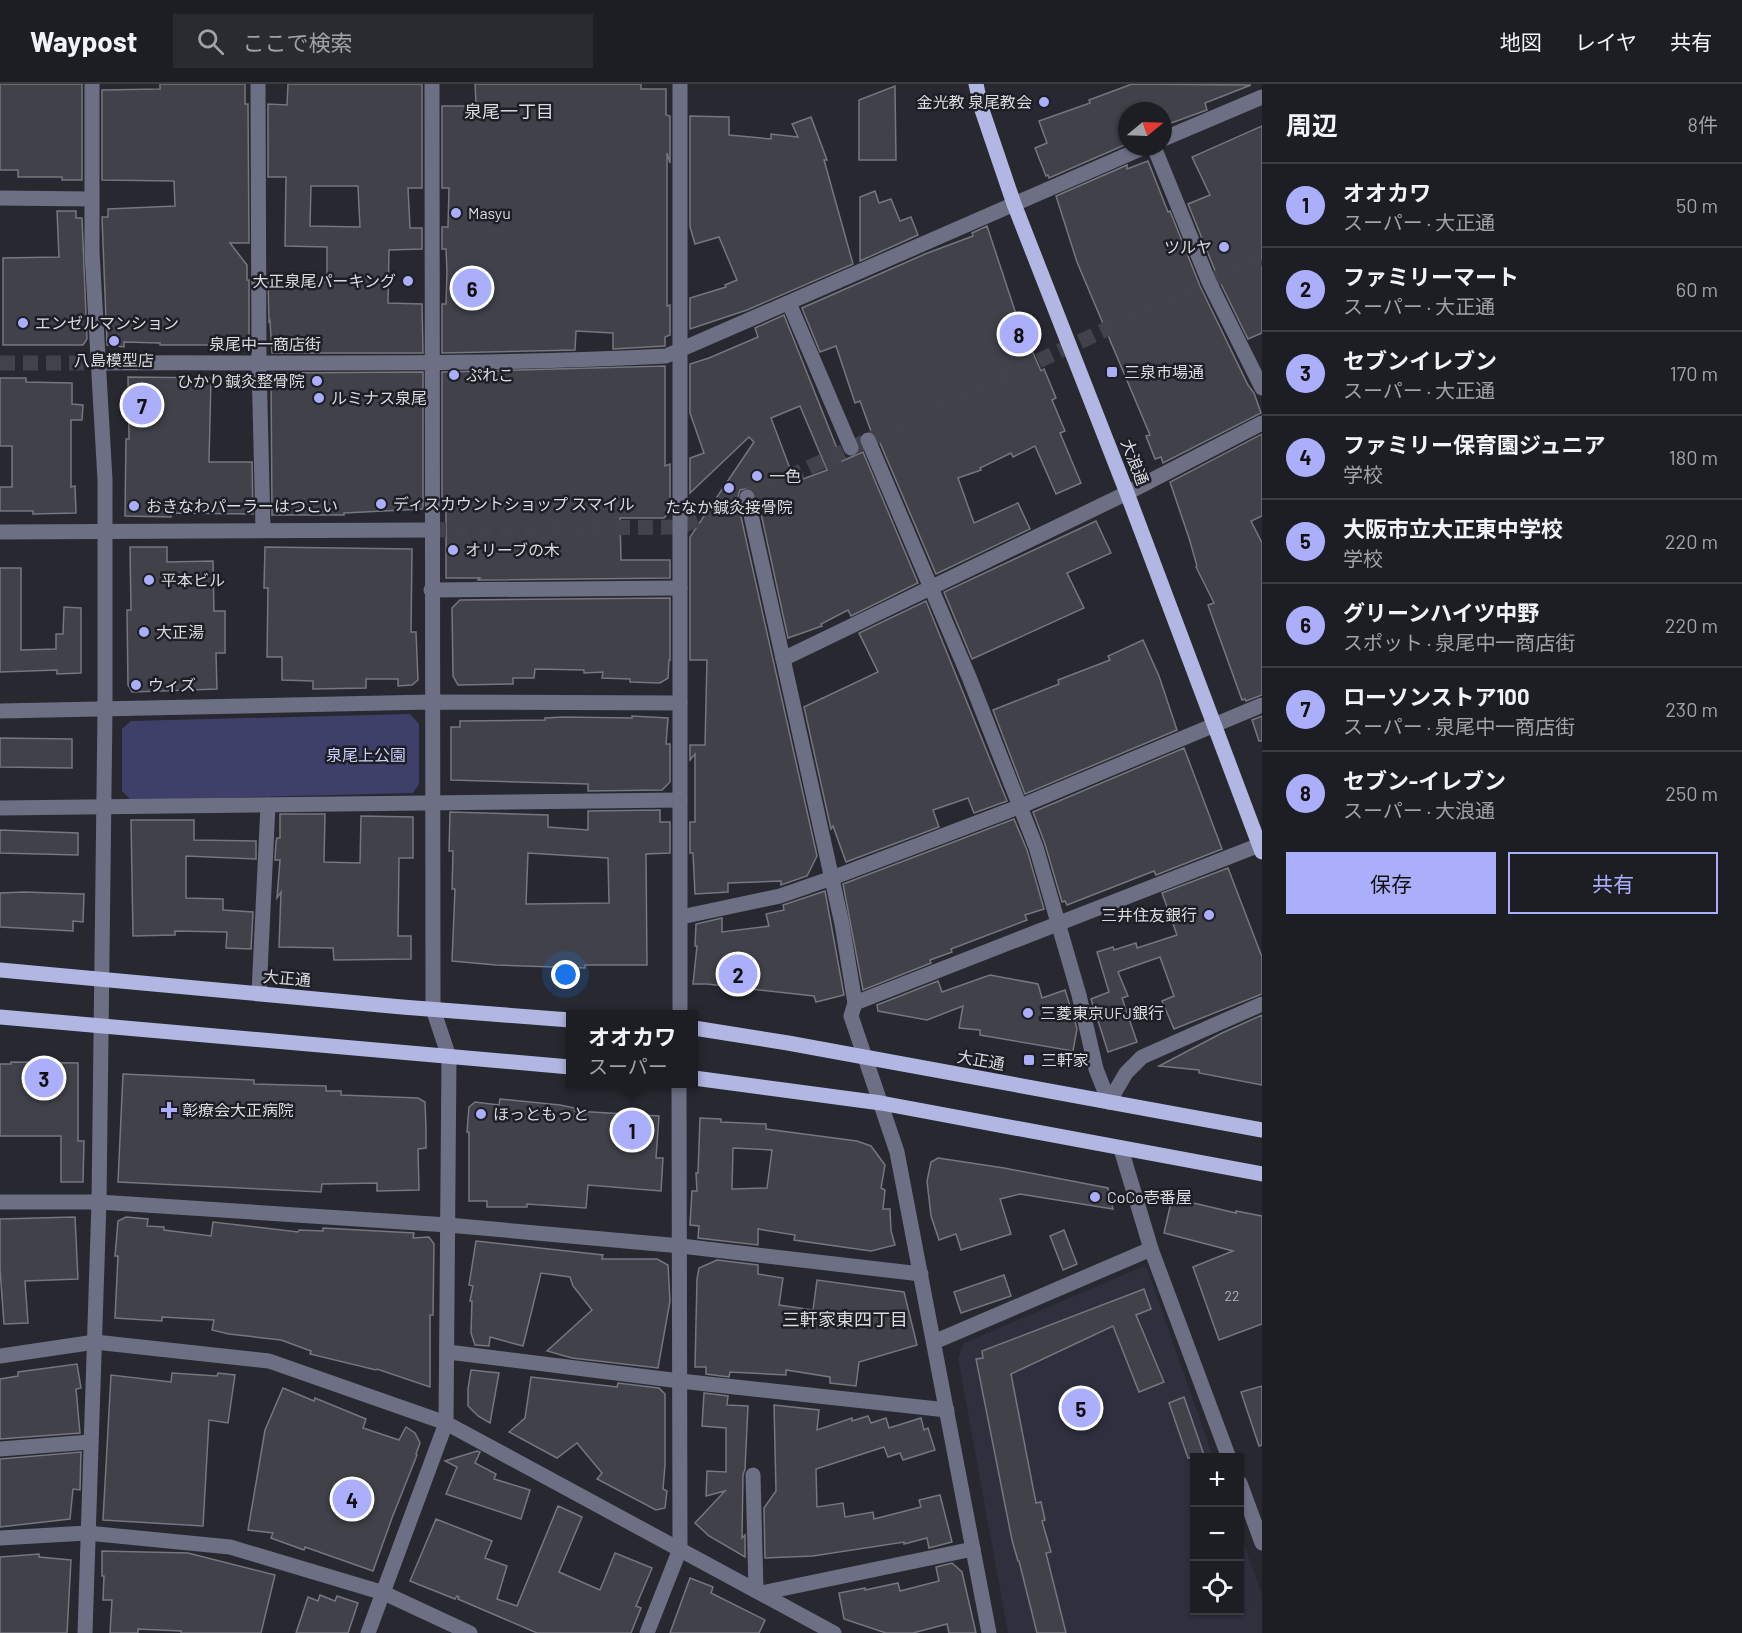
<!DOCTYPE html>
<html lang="ja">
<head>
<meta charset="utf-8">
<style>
  body { margin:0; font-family:Barlow,"Noto Sans JP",sans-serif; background:#2a2b31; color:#f1f3f6 }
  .controls { position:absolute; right:18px; bottom:18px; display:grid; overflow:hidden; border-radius:0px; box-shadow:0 2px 4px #0004 }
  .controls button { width:54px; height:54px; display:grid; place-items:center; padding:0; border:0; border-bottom:2px solid #3b3c41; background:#1d1e24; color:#f1f3f6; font:30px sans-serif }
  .compass { position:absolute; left:1118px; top:18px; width:54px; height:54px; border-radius:50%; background:#1d1e24; box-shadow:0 2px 4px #0004; rotate:71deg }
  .you { position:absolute; left:566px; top:891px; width:21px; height:21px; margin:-15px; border:4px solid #fff; border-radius:50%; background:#1a73e8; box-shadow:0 0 0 9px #1a73e833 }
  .badge { display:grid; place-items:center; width:39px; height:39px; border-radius:50%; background:#abaffb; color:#111; font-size:20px; font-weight:700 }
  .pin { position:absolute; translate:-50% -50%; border:3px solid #fff; box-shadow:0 2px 6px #0006 }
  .popup { position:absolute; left:566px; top:926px; width:132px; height:78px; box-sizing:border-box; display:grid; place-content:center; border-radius:0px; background:#1d1e24; filter:drop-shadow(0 2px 4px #0005); font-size:20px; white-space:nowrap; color:#a0a2a6 }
  .popup b { font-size:22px; color:#f1f3f6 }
  .popup::after { content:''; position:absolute; left:50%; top:100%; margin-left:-12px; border:12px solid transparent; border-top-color:#1d1e24 }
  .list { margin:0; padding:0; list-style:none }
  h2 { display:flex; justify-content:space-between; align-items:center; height:78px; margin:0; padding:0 24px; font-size:26px }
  h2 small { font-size:20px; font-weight:400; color:#a0a2a6 }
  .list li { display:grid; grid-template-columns:39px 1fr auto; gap:18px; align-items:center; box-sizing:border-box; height:84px; padding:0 24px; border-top:2px solid #3b3c41 }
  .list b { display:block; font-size:22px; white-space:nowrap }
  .list p { margin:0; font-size:20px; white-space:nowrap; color:#a0a2a6 }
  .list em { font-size:20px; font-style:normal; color:#a0a2a6 }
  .actions { display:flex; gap:12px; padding:18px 24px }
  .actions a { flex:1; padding:14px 0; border:2px solid #abaffb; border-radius:0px; text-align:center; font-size:21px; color:#abaffb }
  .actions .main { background:#abaffb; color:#111 }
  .icon { flex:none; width:33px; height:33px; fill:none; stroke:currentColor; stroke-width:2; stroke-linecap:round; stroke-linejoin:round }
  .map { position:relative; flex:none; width:1262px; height:1549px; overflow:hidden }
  header { display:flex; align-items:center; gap:36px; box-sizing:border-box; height:84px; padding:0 30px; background:#1d1e24; border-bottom:2px solid #3b3c41 }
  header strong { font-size:28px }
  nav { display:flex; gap:33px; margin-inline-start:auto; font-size:21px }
  .search { width:420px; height:54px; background:#2a2b31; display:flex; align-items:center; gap:15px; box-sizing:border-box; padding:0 21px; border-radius:0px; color:#a0a2a6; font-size:22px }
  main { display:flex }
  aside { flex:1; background:#1d1e24 }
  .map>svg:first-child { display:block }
</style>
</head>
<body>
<header>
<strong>Waypost</strong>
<div class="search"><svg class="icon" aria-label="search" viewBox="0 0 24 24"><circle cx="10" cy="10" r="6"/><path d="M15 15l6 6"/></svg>ここで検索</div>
<nav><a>地図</a><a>レイヤ</a><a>共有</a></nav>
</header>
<main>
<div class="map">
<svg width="1262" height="1549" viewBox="0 0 1262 1549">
  <rect width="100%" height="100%" fill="#272830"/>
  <!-- built -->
  <path fill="#2f303e" d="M1142 1183 1147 1184 1213 1373 1194 1374V1526H1240V1448L1262 1512V1549H1008L958 1274 964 1259Z"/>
  <!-- green -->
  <path fill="#3f406a" d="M410 630 419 640V700L413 709 131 716 122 707V645L131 637Z"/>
  <!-- building -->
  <g fill="#404149" stroke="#75767f" stroke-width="1.5" fill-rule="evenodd">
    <path d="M0 0H82V96H62V93H18V86H0Z"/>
    <path d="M160 0H245V20H248L249 159H230L247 181V196H249V257L245 261H160V259L124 258V263L107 261 102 133H108V125L175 122 174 97 102 96V6L160 5Z"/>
    <path d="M288 0H422V104H408L410 144H422V165L389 166 388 219 422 220 423 269H272L270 237 269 239 268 197 327 198V163L285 162 286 93H268V20L287 21ZM311 102H358L360 143 310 142Z"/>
    <path d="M475 0H641V5H666V31L670 32V79L667 69V222L670 221V251L665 253V262L613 265V249L576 247 575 266 442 269V220H446L447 187 446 165H442V143H448L449 104H442V22H468V19H476Z"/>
    <path d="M1132 0 1251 1 1205 19 1207 26 1163 42V27H1127V60L1049 94 1048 91 1046 92 1035 64 1047 59 1039 37 1090 19 1089 16Z"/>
    <path d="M895 2 896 76H859V16Z"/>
    <path d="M690 32 729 33V51L771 55V50L798 53 792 40 811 33 827 76H824L853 180 747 226 690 245V214L726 203 725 201 737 196 719 153 695 160 690 143Z"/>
    <path d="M1262 42V249L1248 255 1218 194 1188 120 1210 111 1192 73Z"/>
    <path d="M1148 77 1168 128 1170 127 1200 202 1248 301 1254 309 1261 329 1163 379 1161 373 1155 375 1146 352 1150 351 1077 178 1056 112 1127 81V85Z"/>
    <path d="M875 107 879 119 891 115 900 137 911 133 918 151 860 177V113Z"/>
    <path d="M57 127H76V134H82L87 255 83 261H3V174L59 173Z"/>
    <path d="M987 142 1017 233 1041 287 1044 285 1056 314 1052 316 1065 347 1060 349 1081 399 1056 410 1035 362 1013 373 1011 369 980 384 981 386 958 394 974 439 1018 419 1030 445 936 490 877 352 871 347 860 317 855 319 836 262 820 268 802 224 925 170 973 152 972 149Z"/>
    <path d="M784 231 842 377 863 368 918 499 851 532 848 526 821 540 822 542 788 554 757 411 749 404 740 406 737 415 817 772 807 792 781 801V797L728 799V808L695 810 693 769H690V738H695V670L690 676V661H705L707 576H690V453L754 358 749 353 690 409V374L704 369 690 329V280L709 274 758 253 755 244ZM800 322 827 386 795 398 771 334Z"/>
    <path d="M665 282V382L670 380V427L664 434H620L621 476H670V494L478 496 480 494H446V415L442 417V288Z"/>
    <path d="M423 288V425L344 429V431H272L271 289Z"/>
    <path d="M128 293 211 294 209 378H252L253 430 171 429V433L125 432 126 355H129Z"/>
    <path d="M0 294H26V298L72 299V320L83 321 82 336H71V403L75 402 76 429 33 430V427H0V403H12V362H0Z"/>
    <path d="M1262 350V432L1251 437 1262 459V611L1246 617 1245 615 1242 616 1215 541 1208 521 1214 519 1196 483 1197 482 1189 454 1170 398Z"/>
    <path d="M1096 437 1111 469 1067 489 1084 524 972 575 944 508Z"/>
    <path d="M130 463H167V478L213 477 214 527H225V569H216L217 605 132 608 128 601 127 526H131Z"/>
    <path d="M265 463 412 465 411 548H416L418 596 412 601 398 602V595H366V604L313 605V597L282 596V573H267L268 504H264Z"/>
    <path d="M0 484H21V566L56 565V550H63L64 523 81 524V589L57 590V586L0 588Z"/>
    <path d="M670 514V576H669L668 594 660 599 630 598V595L602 594 603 588 584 589V586L535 585 534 594H513V600L458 601 453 592 452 524 460 516Z"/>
    <path d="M926 517 1007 717 974 729 968 714 933 726 939 743 846 778 833 742 831 745 804 623 878 588 859 549Z"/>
    <path d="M1143 556 1159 592 1177 646 1025 710 993 626 1059 600 1058 596 1110 576 1108 572Z"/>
    <path d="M632 632 668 634 666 660H670V698L662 706 588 707V700L451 696V643H460V637L545 636V634L564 633 632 634Z"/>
    <path d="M1262 632V657H1259L1252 636Z"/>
    <path d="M0 654 72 655V684L0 683Z"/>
    <path d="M1184 664 1222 765 1156 791 1154 787 1067 821 1065 817 1062 818 1045 760 1033 728Z"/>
    <path d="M660 726V738H670V769L646 770 647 881H585V884L496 881 452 877 455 805H452L453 767H449L450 728 548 731V743L588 746V727ZM528 769 608 774 609 819 526 820Z"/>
    <path d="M280 730H325L324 778 360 779 361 732 413 733V774H399L398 852H411V875L334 876 333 864 279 863 281 808 277 814 280 776H275L276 758 277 754H280Z"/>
    <path d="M1014 735 1027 766 1044 825 1025 831 1027 836 951 865 952 868 930 876 931 879 863 906 843 800Z"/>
    <path d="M131 736H194V756L256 757V775L186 772V814L223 815V826L253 828 251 865 226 864 227 848 175 847V851L133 852Z"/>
    <path d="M0 746 78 749V771L0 769Z"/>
    <path d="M1228 784 1262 873V910L1174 945 1162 917 1174 912 1160 873 1120 887 1118 888 1128 912 1122 914 1137 958 1108 968 1091 915 1109 908 1097 868 1113 863 1114 866 1136 859 1137 864 1177 851 1162 809Z"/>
    <path d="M825 807 844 911 816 918 814 912 707 900H693L697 862H695L696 840 722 834V848L769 842 766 830 784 826 783 821Z"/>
    <path d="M25 808 84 810 83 838 73 837V847L0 843V809Z"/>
    <path d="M990 891 1038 900 1042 914 1065 906 1070 922H1071L1077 945 1073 967 980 951V946L959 944 963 922 927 936 878 927 877 921 938 897 942 908Z"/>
    <path d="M1262 931V1001L1199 989V986L1159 982 1222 949Z"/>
    <path d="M11 978 78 979V1057H84L83 1098H61V1052H0V980H11Z"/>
    <path d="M123 990 254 996V1000L326 1002V1007H341V1011L418 1014 425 1018 426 1045V1064L418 1065 419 1106 377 1107V1099L322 1100 321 1108 118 1098Z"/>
    <path d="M500 1015 560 1021 575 1024V1027L659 1032 656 1074H663L661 1107 588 1101 586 1124 527 1120V1123H487V1117H469V1048H467L469 1023 475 1018 499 1021Z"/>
    <path d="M700 1034 721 1035V1038L766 1040V1045L857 1057 871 1062 885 1081 881 1104 885 1106 883 1125H890L891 1147 895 1161 871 1167 794 1156 795 1151 758 1145V1161L698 1154 699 1142 690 1141 692 1107H697L696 1089H698ZM733 1064 772 1066 767 1104 732 1105Z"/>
    <path d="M938 1074 1004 1084 1108 1104 1113 1125 1020 1110 1000 1115 1011 1150 961 1166 956 1150 939 1156 931 1132 927 1097 931 1078Z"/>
    <path d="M1172 1114 1236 1129V1127L1262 1132V1240L1219 1256 1193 1183 1233 1167 1164 1149Z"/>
    <path d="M75 1133 78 1195 25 1197 28 1239 4 1240 0 1185V1135Z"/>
    <path d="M126 1133 148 1135 147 1142 164 1143V1146L211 1152 213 1138 298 1148 299 1146 323 1147V1144L414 1149 413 1154 429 1153 434 1160 433 1231H430V1303L377 1285 376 1286 310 1270 311 1267 281 1256 229 1250 212 1246 214 1236 162 1233V1237L115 1234 118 1172H115L118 1137Z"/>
    <path d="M1064 1146 1077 1180 1063 1186 1050 1152Z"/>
    <path d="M476 1157 603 1171 602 1175H657L668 1181 670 1217 658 1284 572 1274 547 1267 592 1226 573 1202 570 1193 541 1189 523 1262 490 1253 489 1262 475 1261 471 1249 472 1217H470L473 1202 469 1201Z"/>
    <path d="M717 1176 758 1181V1190L783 1194 779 1221 813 1226 817 1196 904 1208 917 1261 859 1278 856 1302 830 1299V1293L786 1286V1291L730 1288 729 1293 706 1290V1283H695L697 1195 699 1184Z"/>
    <path d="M1004 1191 1011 1212 961 1229 954 1208Z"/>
    <path d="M1144 1205 1151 1225 1136 1231 1164 1298 1139 1308 1113 1242 1011 1290 1036 1419 1041 1418 1045 1436 1042 1437 1051 1468 1046 1469 1066 1549H1037L1019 1477H1018L1012 1456 976 1275 983 1274 982 1267Z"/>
    <path d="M77 1280 81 1304 76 1305 80 1349 0 1355V1295L18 1292V1288Z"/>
    <path d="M471 1286 499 1289 490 1339 478 1332 468 1322V1305Z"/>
    <path d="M172 1289 217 1292 218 1289 235 1291 228 1339 209 1336 203 1442 103 1436 111 1291 171 1298Z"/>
    <path d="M531 1293 617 1303 618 1299 659 1304 665 1310V1381L663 1405 667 1407 665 1424 656 1426 597 1395 602 1389 577 1359 557 1374 509 1348 525 1334Z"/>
    <path d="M1262 1302V1361L1259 1362 1241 1308Z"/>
    <path d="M283 1304 314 1317 315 1314 366 1335 363 1344 399 1356 406 1343 415 1349 420 1359 416 1370 417 1371 392 1434 373 1487 305 1463 304 1466 271 1454 273 1449 248 1446 265 1346Z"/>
    <path d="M704 1309 728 1312 727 1321 748 1322 745 1385 743 1391 742 1454 745 1451V1473L709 1452 695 1439 725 1407 706 1412 707 1387 726 1388V1344L702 1342Z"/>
    <path d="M1184 1313 1205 1374H1188L1169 1319Z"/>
    <path d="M774 1321 819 1326 817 1346 852 1334V1337L868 1332 871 1339 886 1334 889 1344 921 1334 924 1346 928 1344 935 1366 903 1376 900 1369 888 1373 884 1363 816 1385 817 1423 843 1419 845 1433 873 1428 874 1435 921 1423 919 1416 940 1411 952 1458 929 1464 927 1454 904 1460V1458L813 1472 765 1474 764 1424 776 1407Z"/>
    <path d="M477 1367 480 1368 475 1379 496 1390 494 1395 530 1406 521 1435 446 1410 457 1383 445 1377Z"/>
    <path d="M81 1368 80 1406 73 1405 70 1435 0 1443V1375Z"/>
    <path d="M558 1422 582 1433 559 1488 600 1506 615 1469 652 1484 636 1522 641 1524 631 1549H537L458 1515 459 1513 457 1512 455 1515 410 1497 436 1435 492 1457 485 1474 507 1482 497 1515 517 1522Z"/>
    <path d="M102 1467 188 1469 275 1491 261 1549H181V1547L138 1545V1549H110L112 1516H103L104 1492H102Z"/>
    <path d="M39 1470V1473L71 1476 67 1549H0V1473Z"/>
    <path d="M952 1479 962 1488 976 1549H949L947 1540 913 1549H886L844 1535 839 1509 865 1504V1506L898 1499 900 1507 939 1497 936 1483Z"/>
    <path d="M690 1494 713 1503 711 1509 765 1536 759 1549H670Z"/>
    <path d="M320 1511 335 1517 337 1512 358 1519 348 1549H296L308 1513 318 1517Z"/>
  </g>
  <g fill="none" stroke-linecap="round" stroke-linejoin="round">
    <!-- minor-tunnel -->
    <g stroke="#42434a" stroke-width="15" stroke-dasharray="15 8" stroke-linecap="butt">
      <path d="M0 279H97"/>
      <path d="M431 446 681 443 1262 173"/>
    </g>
    <!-- minor -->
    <g stroke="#6d6f85" stroke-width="15">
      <path d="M258 0 259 278 263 445"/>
      <path d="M1163 55 1262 13"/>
      <path d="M1154 63 1209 198 1262 304"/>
      <path d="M0 114 91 115"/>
      <path d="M789 219 851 364"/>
      <path d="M97 279C287 278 477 282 666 272L1145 63"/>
      <path d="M868 356 969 593 1036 763 1079 911 1096 985 1109 1018"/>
      <path d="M747 413 842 840 855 919 851 932 897 1068 989 1549"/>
      <path d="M0 448 431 446"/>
      <path d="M431 506 680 504"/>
      <path d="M783 575 1127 409 1262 339"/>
      <path d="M0 627 431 618 680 619"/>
      <path d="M0 724 680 716"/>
      <path d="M681 833 780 812 832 794 1021 722 1262 621"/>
      <path d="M259 909 268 721"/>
      <path d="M855 919 1262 760"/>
      <path d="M680 930V0"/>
      <path d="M1109 1018 1126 989 1142 973 1262 920"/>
      <path d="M1121 1065 1151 1165 1229 1374"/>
      <path d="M0 1118H99L448 1141 681 1162 921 1190"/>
      <path d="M934 1258 1151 1165"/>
      <path d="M448 1268 680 1297 947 1326"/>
      <path d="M0 1272 95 1258 269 1277 446 1339 834 1549"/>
      <path d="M0 1365 90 1358"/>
      <path d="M753 1391 756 1506"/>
      <path d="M1240 1399 1262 1459"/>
      <path d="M0 1454 87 1449 230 1463 384 1509 470 1549"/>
      <path d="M762 1509 973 1465"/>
      <path d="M85 1549 99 1118 105 626V396L92 168V0"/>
      <path d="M368 1549 446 1339 449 973 433 925 432 0"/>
      <path d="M647 1549 680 1465 679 1000"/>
    </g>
    <!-- major -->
    <g stroke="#b2b6e2" stroke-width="15">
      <path d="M976 0 981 23 1014 120 1127 409 1262 768"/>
      <path d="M0 886 402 923 570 936"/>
      <path d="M0 933 570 983"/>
      <path d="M694 944 788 959 1262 1046"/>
      <path d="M694 994 881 1019 1262 1090"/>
    </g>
  </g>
  <!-- markers -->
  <g fill="#abaffb" stroke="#1e1e26" stroke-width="2">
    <circle cx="1044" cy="18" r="6"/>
    <circle cx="456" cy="129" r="6"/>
    <circle cx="1224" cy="163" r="6"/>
    <circle cx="408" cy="197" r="6"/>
    <circle cx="23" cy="239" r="6"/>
    <circle cx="114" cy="257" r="6"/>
    <rect x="1106" y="282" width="12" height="12" rx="3"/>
    <circle cx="454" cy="291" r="6"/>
    <circle cx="317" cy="297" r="6"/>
    <circle cx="319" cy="314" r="6"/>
    <circle cx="757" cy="392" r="6"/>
    <circle cx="729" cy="404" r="6"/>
    <circle cx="381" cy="420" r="6"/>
    <circle cx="134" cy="422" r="6"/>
    <circle cx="453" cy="466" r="6"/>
    <circle cx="149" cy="496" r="6"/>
    <circle cx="144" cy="548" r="6"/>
    <circle cx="136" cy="601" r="6"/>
    <circle cx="1209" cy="831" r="6"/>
    <circle cx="1028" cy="929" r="6"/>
    <rect x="1023" y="970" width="12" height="12" rx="3"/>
    <path d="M166 1017h6v6h6v6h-6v6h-6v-6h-6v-6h6z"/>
    <circle cx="481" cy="1030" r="6"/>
    <circle cx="1095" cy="1113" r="6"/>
  </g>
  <g text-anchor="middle" stroke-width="5" stroke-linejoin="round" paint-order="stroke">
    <!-- number labels -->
    <g font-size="14" fill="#b4b4ba">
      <text x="1232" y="1217">22</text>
    </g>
    <!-- poi labels -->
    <g font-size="16" fill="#dadbe0" stroke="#1e1e26" text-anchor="start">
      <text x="1032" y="24" text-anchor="end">金光教 泉尾教会</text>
      <text x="468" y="135">Masyu</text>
      <text x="1212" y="169" text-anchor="end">ツルヤ</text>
      <text x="396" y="203" text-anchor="end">大正泉尾パーキング</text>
      <text x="35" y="245">エンゼルマンション</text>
      <text x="114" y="282" text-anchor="middle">八島模型店</text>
      <text x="1124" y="294">三泉市場通</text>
      <text x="466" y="297">ぷれこ</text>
      <text x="305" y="303" text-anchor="end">ひかり鍼灸整骨院</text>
      <text x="331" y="320">ルミナス泉尾</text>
      <text x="769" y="398">一色</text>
      <text x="393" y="426">ディスカウントショップ スマイル</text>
      <text x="146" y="428">おきなわパーラーはつこい</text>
      <text x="729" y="429" text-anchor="middle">たなか鍼灸接骨院</text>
      <text x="465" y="472">オリーブの木</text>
      <text x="161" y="502">平本ビル</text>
      <text x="156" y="554">大正湯</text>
      <text x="148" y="607">ウィズ</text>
      <text x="1197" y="837" text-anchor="end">三井住友銀行</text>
      <text x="1040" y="935">三菱東京UFJ銀行</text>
      <text x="1041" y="982">三軒家</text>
      <text x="182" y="1032">彰療会大正病院</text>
      <text x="493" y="1036">ほっともっと</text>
      <text x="1107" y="1119">CoCo壱番屋</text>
    </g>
    <!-- street labels -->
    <g font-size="16" fill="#dadbe0" stroke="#1e1e26">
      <text x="265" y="266">泉尾中一商店街</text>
      <text transform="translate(1135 378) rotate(69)" y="6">大浪通</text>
      <text transform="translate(287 894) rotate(5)" y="6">大正通</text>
      <text transform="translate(981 976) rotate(10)" y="6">大正通</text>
    </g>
    <!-- park labels -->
    <g font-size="16" fill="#cbcffc" stroke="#1e1e26">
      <text x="366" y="677">泉尾上公園</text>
    </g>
    <!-- neighbourhood labels -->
    <g font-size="18" fill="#dadbe0" stroke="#1e1e26">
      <text x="509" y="34">泉尾一丁目</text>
      <text x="845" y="1242">三軒家東四丁目</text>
    </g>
  </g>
</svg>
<div class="controls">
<button>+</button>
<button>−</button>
<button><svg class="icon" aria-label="locate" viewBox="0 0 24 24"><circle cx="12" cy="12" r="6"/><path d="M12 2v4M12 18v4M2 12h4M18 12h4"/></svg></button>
</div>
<svg class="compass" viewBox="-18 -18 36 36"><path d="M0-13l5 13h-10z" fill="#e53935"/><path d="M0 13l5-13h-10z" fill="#a0a2a6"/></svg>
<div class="you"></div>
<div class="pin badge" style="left:632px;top:1046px">1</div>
<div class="popup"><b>オオカワ</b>スーパー</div>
<div class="pin badge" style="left:738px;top:890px">2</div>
<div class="pin badge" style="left:44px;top:994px">3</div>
<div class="pin badge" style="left:352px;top:1415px">4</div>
<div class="pin badge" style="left:1081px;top:1324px">5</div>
<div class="pin badge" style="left:472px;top:204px">6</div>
<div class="pin badge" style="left:142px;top:321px">7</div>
<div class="pin badge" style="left:1019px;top:250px">8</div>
</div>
<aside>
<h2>周辺<small>8件</small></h2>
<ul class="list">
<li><span class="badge">1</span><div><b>オオカワ</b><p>スーパー · 大正通</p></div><em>50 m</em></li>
<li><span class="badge">2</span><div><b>ファミリーマート</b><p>スーパー · 大正通</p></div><em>60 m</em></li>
<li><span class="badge">3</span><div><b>セブンイレブン</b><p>スーパー · 大正通</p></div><em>170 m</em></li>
<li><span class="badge">4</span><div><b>ファミリー保育園ジュニア</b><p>学校</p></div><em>180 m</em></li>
<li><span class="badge">5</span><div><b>大阪市立大正東中学校</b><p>学校</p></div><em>220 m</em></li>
<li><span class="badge">6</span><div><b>グリーンハイツ中野</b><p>スポット · 泉尾中一商店街</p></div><em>220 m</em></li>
<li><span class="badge">7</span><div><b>ローソンストア100</b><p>スーパー · 泉尾中一商店街</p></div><em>230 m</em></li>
<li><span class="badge">8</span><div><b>セブン-イレブン</b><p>スーパー · 大浪通</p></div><em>250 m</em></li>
</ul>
<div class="actions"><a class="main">保存</a><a>共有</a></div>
</aside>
</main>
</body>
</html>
